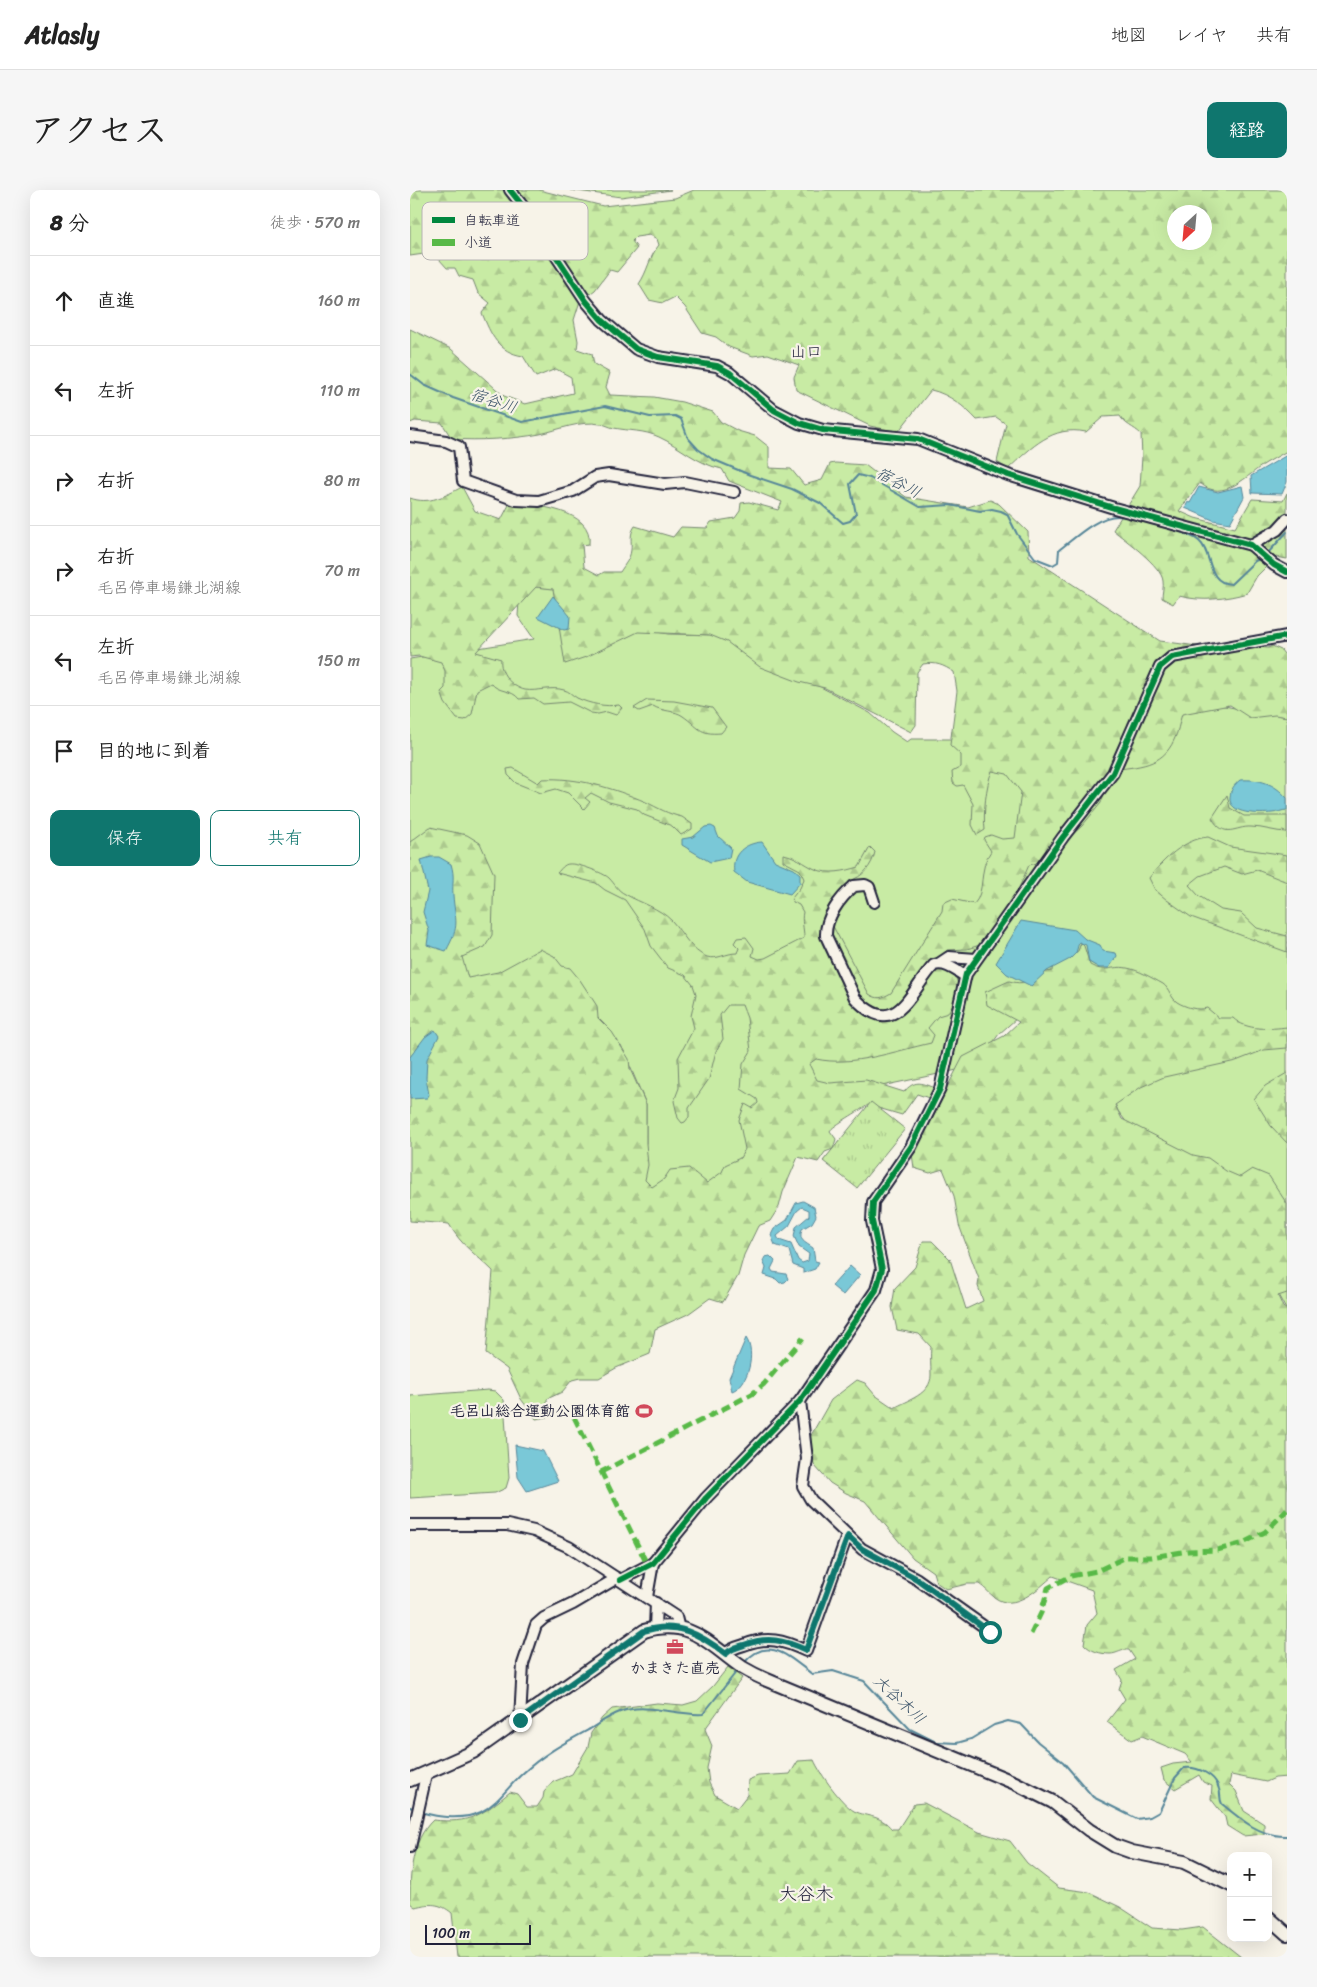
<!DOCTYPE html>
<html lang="ja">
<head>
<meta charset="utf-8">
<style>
  body { margin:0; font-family:Sriracha,"Klee One",sans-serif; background:#f6f6f6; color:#222 }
  .controls { position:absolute; right:15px; bottom:15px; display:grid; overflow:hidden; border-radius:10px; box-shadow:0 5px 20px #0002 }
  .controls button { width:45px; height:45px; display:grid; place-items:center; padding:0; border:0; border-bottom:1px solid #e0e0e0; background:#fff; color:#222; font:25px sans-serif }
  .compass { position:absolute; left:757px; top:15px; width:45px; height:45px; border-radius:50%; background:#fff; box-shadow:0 5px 20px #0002; rotate:206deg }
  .scale { position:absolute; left:15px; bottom:12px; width:106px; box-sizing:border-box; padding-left:5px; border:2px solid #22223b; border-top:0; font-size:14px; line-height:18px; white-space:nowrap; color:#22223b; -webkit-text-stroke:4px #f7f3e8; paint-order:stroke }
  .stop { position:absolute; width:15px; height:15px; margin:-11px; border:4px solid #0f766e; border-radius:50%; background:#fff }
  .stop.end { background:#0f766e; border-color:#fff; box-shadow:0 1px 5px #0008 }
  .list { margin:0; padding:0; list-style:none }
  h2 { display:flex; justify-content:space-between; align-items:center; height:65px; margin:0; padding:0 20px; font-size:21px }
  h2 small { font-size:16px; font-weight:400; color:#767676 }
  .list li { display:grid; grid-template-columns:32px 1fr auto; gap:15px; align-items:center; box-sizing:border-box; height:90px; padding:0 20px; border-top:1px solid #e0e0e0 }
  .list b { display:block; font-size:19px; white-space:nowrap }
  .list p { margin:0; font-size:16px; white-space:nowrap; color:#767676 }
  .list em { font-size:16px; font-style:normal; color:#767676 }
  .actions { display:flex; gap:10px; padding:15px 20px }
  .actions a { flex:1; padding:11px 0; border:1px solid #0f766e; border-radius:10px; text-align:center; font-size:18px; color:#0f766e }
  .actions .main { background:#0f766e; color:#fff }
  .icon { flex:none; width:28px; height:28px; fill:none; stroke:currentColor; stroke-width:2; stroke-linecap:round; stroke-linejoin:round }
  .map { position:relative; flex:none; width:877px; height:1767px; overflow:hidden; border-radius:10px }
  header { display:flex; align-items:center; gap:30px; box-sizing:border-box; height:70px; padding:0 25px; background:#fff; border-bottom:1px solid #e0e0e0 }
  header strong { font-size:24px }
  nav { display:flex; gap:28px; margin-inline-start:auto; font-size:18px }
  .intro { display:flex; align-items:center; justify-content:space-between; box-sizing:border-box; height:120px; padding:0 30px }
  h1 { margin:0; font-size:35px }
  .button { padding:12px 22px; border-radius:10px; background:#0f766e; color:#fff; font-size:18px; font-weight:700 }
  main { display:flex; gap:30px; padding:0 30px }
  aside { flex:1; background:#fff; border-radius:10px; box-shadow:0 5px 20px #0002 }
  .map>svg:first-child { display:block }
</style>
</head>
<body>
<header>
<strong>Atlasly</strong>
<nav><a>地図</a><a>レイヤ</a><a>共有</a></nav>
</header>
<div class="intro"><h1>アクセス</h1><a class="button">経路</a></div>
<main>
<aside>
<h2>8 分<small>徒歩 · 570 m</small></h2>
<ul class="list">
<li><svg class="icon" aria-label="ahead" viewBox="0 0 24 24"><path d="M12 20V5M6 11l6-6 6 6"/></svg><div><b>直進</b></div><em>160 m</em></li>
<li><svg class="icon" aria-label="left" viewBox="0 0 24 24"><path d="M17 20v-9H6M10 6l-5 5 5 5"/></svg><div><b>左折</b></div><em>110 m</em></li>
<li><svg class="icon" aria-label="right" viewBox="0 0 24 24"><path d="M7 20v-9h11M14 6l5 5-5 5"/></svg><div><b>右折</b></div><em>80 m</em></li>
<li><svg class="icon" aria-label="right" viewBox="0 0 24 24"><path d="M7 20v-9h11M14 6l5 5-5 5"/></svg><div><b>右折</b><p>毛呂停車場鎌北湖線</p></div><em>70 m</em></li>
<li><svg class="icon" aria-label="left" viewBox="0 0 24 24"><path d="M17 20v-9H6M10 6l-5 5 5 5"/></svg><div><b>左折</b><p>毛呂停車場鎌北湖線</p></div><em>150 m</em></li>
<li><svg class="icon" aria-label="arrive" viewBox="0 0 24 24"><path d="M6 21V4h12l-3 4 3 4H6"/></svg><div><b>目的地に到着</b></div></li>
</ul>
<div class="actions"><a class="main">保存</a><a>共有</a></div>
</aside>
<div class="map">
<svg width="877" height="1767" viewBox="0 0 877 1767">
  <defs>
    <pattern id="forest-firs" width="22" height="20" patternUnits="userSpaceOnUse" patternTransform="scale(1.25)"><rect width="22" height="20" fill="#c8eba4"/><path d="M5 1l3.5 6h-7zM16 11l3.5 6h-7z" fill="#acc98e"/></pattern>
    <pattern id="park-tufts" width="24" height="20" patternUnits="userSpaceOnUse" patternTransform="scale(1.25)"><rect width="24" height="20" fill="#c8eba4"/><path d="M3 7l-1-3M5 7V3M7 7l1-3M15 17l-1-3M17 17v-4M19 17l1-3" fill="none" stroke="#acc98e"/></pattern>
  </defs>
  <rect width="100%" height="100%" fill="#f7f3e8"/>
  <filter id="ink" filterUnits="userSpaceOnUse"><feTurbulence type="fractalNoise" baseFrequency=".02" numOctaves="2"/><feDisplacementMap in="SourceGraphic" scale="10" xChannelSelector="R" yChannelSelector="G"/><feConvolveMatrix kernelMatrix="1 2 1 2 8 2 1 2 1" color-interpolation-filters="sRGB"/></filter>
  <g filter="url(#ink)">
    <!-- grass -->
    <g fill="#c8eba4" stroke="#758670">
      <path d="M160 0H261L211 7Z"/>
      <path d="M126 397 151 399 224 438 258 444 312 445 460 523 482 542 497 552 501 549H543L794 512 845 522 877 521V1121L862 1094 802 1045 708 921 684 863 607 828 589 844 566 876 382 915 301 1061 207 1016 236 953V914L211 855 0 842V469L124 449 108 426 109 411Z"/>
      <path d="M78 1200 85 1201 94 1210 99 1288 96 1298 85 1303 0 1308V1206Z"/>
    </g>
    <!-- forest -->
    <g fill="url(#forest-firs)" stroke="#758670" fill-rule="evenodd">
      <path d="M0 0H129L193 16 265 8 284 0H877V261C870 265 863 269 856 273 838 284 813 314 790 293L769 321 785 328 825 338 842 309 873 311 877 303V369L866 367 847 386 837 403C817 409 791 412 769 406L763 414 752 408C752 403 754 397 753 391 752 376 715 350 703 340L730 296 732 267 731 244C724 237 715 235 710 226L693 227 676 242C642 235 622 257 598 279L587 272 596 234 586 227 567 230C555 217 539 204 521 200L488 242 460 236 386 200 384 187 389 175 358 164 343 166 319 157 306 147 292 143 275 117 265 107 253 113 239 110 229 94C238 81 239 67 249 55L247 49 240 45 226 47 222 51 227 58 207 82 200 80 185 100 170 111 164 130 168 151 167 159 182 164 184 174 200 183 196 197 200 205 244 207 272 212 303 222 311 232 328 241 345 246 359 257V278L381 279 394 295 412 290 420 274 425 273 455 275 496 307 558 317 580 310 589 314 618 342 619 366 750 451 787 456 808 465 847 456 858 458 862 456 871 460 877 468V527L865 525 840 528 820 515 772 524C769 533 768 543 764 550 752 577 728 576 702 580L691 613 672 636 631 672 619 675 605 707 570 755 557 759 537 760 531 768C535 775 543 781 546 788 551 798 543 814 538 823L528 826 518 838 524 845 521 853C485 861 442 877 406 869L399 874 407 890 420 893 456 890 494 902C504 890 511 892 525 898L522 909 507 904 492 925 458 915C451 920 422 936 420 941L426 949 423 959 415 962 408 972 388 967 373 1002 369 1017 360 1031 348 1036 334 1065 328 1086 313 1112 300 1108 278 1124 245 1139 240 1164 206 1178 189 1188H170L162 1190 152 1202 137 1209V1227L126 1229 111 1209 97 1179 76 1164 83 1081C66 1064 52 1057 39 1034L0 1031V652L20 637 57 645 70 653 84 684 82 745 75 757 52 767 58 788 88 782 130 759 144 766 152 776 160 778 170 790 187 816 188 828 202 842 219 869 220 879 236 914V953L238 975 235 990 242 997 254 989 260 980 279 978 297 993 312 982 315 975 330 968 335 959 329 930 335 914 342 918 348 913 347 909 331 899 333 874 341 861 337 828 332 815H318L310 825 313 849 306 861 299 889 279 918V927L275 932 272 933 268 928 264 911 269 898 268 868 284 838 281 826 286 804 283 795 275 785 258 778 241 756 235 739 215 710 195 700 186 693 147 683C151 679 154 674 159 674 167 673 194 683 199 688 205 694 207 700 215 704 232 714 248 717 262 731 272 742 282 762 297 767 307 770 316 763 327 763L329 758 324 753 327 748 336 747 344 758 342 766 349 769 355 768 394 748C394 738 391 731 393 722L389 715 383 712 382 708 390 698 394 689 390 680 373 671V664C386 666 394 674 405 679 418 685 436 681 449 677L460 657 465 662C462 676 453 687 439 691L437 699 417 725 459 804C468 810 472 808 481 803L532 721 533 713 542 709 564 714C576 702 568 678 581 661L574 650 575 647 581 645 592 649 605 648 611 602 597 584 582 581C576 595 573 624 575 640L567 645 562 635 563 614 553 595 547 596 543 593 542 582 551 577V565L540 555 547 501 544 482C533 475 526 472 513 474L507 482 506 535 501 542 415 498 389 492 350 477 317 452 300 445 228 442 176 467 155 474 143 399 126 397 66 462 91 469C89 482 101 497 115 500 127 502 141 496 154 500 159 501 162 505 167 508 180 514 195 517 209 515L212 518 206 525 197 522 188 524 181 523 159 512 133 514 124 508 109 509C102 499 88 503 81 493L67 500 62 524 55 530 47 529 35 513 31 502 35 498V481L31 472 9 466 0 467V308C19 315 35 306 52 297L65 321 91 330 100 313C124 315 184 319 179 354L172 355 174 377 189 385 194 382H210C215 374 220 369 221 360 222 350 219 345 225 336L263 347 271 337 297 338 301 332 325 328 330 321 331 313 339 312 368 320 372 312 319 291 312 279C287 274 271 257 249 247 234 240 219 241 204 238 199 237 195 234 190 234 171 230 148 240 130 244 104 249 68 251 42 249L32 233 5 231 0 233V139L41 159 94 206 115 214 163 203 161 187 146 179 126 187 113 166C88 162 81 145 72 123L80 113 68 103 63 90 49 86 45 78H37L29 69 21 63 0 66ZM764 22H794V52H764Z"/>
      <path d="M237 510 264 511 302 518 316 537 311 543C289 545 289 537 273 526 265 520 253 522 243 516L229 521 224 518Z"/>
      <path d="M103 578 128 593 132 589C167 587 203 598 236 612 248 618 258 624 272 627L282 634V639L271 645 262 636 234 625 227 619 199 612 181 603 175 608 180 612 174 619 158 603 146 599 131 603 106 593 98 585 97 579Z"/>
      <path d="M817 605 820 618 834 626H877V642C865 642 853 637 841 637 825 636 815 650 802 628Z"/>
      <path d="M798 647 820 657 877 665V692L847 680 832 684 814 677 790 686 779 695 789 706 811 720 831 723 847 738 877 746V762L781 727 757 710 745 700 739 688C753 670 774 649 798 647Z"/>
      <path d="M671 753 674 756 680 775C696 784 701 775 717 778 729 780 742 788 753 794 759 798 761 808 767 812 775 817 788 821 797 818L809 828H823C836 841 861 839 877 837V858L854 860 826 871 754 887 731 897 705 915 712 929 783 965 798 968 816 981 830 987 842 979 859 986 877 1014V1103L868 1106 873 1117 877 1120V1587L865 1588 856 1592 821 1585 819 1594 826 1601 834 1621 854 1634V1644L833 1646 817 1636 815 1627 801 1609 802 1596 793 1592 789 1585 765 1599 754 1590 751 1578 763 1574 782 1572 775 1564 732 1546 722 1550 697 1532 715 1509 709 1499 712 1490 706 1480 725 1469 719 1460C712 1459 707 1464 700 1464 691 1464 680 1461 674 1454L677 1435 687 1423 682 1400 643 1386C629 1398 604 1423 584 1407 579 1403 575 1398 569 1394H557L536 1399 526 1392 523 1382 503 1368 455 1311 436 1303 420 1293 404 1275 400 1247 421 1210 447 1190 455 1193 465 1205 484 1218C498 1210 521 1204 521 1185 521 1175 520 1166 521 1157L509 1144 487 1140 482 1117 485 1098 505 1077 513 1051H522L540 1069 556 1119 573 1111 568 1096 569 1089 549 1035 544 1006 533 979 520 983 504 978 502 964 553 867 594 846 609 832 577 815 575 802 599 791C613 795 620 792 631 783L642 781 643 772 668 761Z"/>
      <path d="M877 883V953L861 936 844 909 855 896Z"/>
      <path d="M318 1477 332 1488 295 1539 302 1556 297 1578 299 1593 305 1605 327 1618 337 1605 338 1590 348 1586 380 1584 388 1571 404 1570C410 1584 432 1614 444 1621 459 1628 469 1624 482 1639H488L504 1614 514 1613 569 1642 600 1651 617 1673 649 1698 679 1702 710 1717 742 1738 772 1740 793 1737 831 1767H47L42 1723C30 1713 20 1713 5 1717L0 1713C0 1684 1 1651 23 1630 60 1634 72 1625 100 1602L107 1604 117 1617H127L133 1608 134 1602 143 1592 162 1584 178 1557 181 1543 192 1528 202 1519 247 1513 273 1515 287 1511 303 1496Z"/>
    </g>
    <!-- park -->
    <path fill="url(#park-tufts)" stroke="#758670" d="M461 912 495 939 447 998 413 971Z"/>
    <!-- water -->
    <g fill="#7ac8d7" stroke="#578699" fill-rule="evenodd">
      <path d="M877 265V292L872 304 842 303 841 286Z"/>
      <path d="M832 296 834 307 820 333 803 330 775 318 778 312 780 313 789 297 808 302Z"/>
      <path d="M143 406 160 426 159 439 154 440 128 427Z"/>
      <path d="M830 590C850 589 864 593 877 608V620C872 620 867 623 862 623 850 624 818 625 820 607 821 599 824 595 830 590Z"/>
      <path d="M301 636 305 638 308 646 321 658 319 668 300 672 272 655V649L283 647 295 637Z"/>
      <path d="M352 652 365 671 384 679 390 684V693L380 704 337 692 324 682C321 664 335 653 352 652Z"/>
      <path d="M21 667H29L41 674C45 687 42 692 43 705 45 732 51 734 36 761L17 755 19 741 13 722 18 701 11 670Z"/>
      <path d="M611 731 665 740 675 749 690 755 693 761 706 763 707 766 699 778H689L679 772 676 755 669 752 666 763 660 769 637 781 621 796 597 784 586 773Z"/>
      <path d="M25 840 29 846 17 869 16 888 19 905 17 908 0 909V867L15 847Z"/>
      <path d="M393 1011 404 1017 406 1026 402 1033 392 1039C388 1051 395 1052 403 1058L405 1071 409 1072 405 1079 393 1083V1079L383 1075 379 1060 365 1055 361 1045 364 1039 377 1030 386 1013ZM392 1017 399 1020V1026L386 1037 384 1046 389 1057 399 1064 398 1071 392 1073 388 1070 381 1054 369 1050 367 1046 379 1036 387 1021Z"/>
      <path d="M360 1066 365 1071 361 1079 363 1082 376 1084 378 1089 375 1092 370 1093 366 1089 354 1085 356 1078 353 1071 355 1067Z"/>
      <path d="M440 1076 450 1085 433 1105 422 1096Z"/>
      <path d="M336 1148C346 1162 339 1195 322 1201L319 1188Z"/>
      <path d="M105 1255 133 1261 148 1291 117 1301 108 1287Z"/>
    </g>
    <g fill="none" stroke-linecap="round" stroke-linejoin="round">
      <!-- stream -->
      <g stroke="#578699" stroke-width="2">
        <path d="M0 184 14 195 43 208 112 232 195 216 240 227 265 226 271 229 278 248 288 259 302 269 340 285 382 299 410 313 433 333 440 331 446 324 440 294 448 285 460 288 510 317 540 315 570 321 582 319 591 321 597 324 607 344 625 368 643 375 648 372 649 360C665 348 687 326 708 326 720 326 741 334 753 337 764 340 780 343 789 351 803 363 796 393 821 394L845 371 851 368"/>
        <path d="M857 364 877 342"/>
        <path d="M334 1473C358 1444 380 1468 402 1484L423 1481 454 1491 500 1539 526 1552 547 1553 561 1549 584 1535 598 1531 611 1534 628 1552 653 1572 683 1607 727 1629 740 1627 749 1622 765 1588 774 1578C787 1576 806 1585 809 1599 811 1604 809 1609 812 1614 831 1630 851 1647 877 1646"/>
        <path d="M0 1617 5 1619"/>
        <path d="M11 1622C29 1628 54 1630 71 1622 87 1614 98 1597 111 1585 133 1564 154 1553 180 1539 190 1533 199 1526 210 1522 236 1512 267 1526 293 1524L327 1481"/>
      </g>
      <!-- minor casing -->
      <g stroke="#22223b" stroke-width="14">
        <g id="minor">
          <path d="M100 0 115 19 176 111 192 130 226 159 248 167 307 176 320 183 364 220 389 233 413 240 508 249 598 285 704 318 841 355 864 375 877 382"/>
          <path d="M0 246 36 251 49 257 53 291 106 310 129 311 163 301 185 287 199 285 255 294 275 292 324 302"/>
          <path d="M841 355 867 340 877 329"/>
          <path d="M464 712 459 697 455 695 444 696C430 708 415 728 416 746L445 808C486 853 501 799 524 775 536 772 545 780 555 786"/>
          <path d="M530 773 539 767 566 769"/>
          <path d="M390 1211 397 1269 393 1296 401 1310 452 1359 507 1389 583 1443"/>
          <path d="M0 1335H97L124 1341 159 1357 266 1427 269 1439"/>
          <path d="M210 1390 243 1373 296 1308 390 1211 466 1100 472 1079 462 1031 463 1012 501 957 530 899 556 784 653 647 703 583 750 477 762 467 877 446"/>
          <path d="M237 1407 243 1373"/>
          <path d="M245 1438 246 1413"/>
          <path d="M315 1464C320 1459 327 1457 334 1455 357 1446 373 1450 396 1461L437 1346"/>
          <path d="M110 1530 113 1474 126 1435 134 1428 163 1414 207 1388"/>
          <path d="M0 1657 16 1585"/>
        </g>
      </g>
      <!-- major casing -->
      <g stroke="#22223b" stroke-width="16">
        <g id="major">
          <path d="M0 1590 63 1562 234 1441C281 1427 299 1455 333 1478 343 1484 354 1489 364 1493L605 1593 643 1612 679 1640 705 1656 722 1662 774 1672 821 1695"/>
          <path d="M858 1727 877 1744"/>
        </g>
      </g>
      <!-- minor -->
      <use href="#minor" stroke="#f7f3e8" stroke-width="10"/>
      <!-- major -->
      <use href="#major" stroke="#f7f3e8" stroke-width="12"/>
      <!-- quiet -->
      <g stroke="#58b947" stroke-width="5" stroke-dasharray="10 5" stroke-linecap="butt">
        <path d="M164 1227 238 1376"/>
        <path d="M191 1282 342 1204 354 1194 393 1148"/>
        <path d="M621 1444 631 1423 638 1398 661 1386 687 1381 716 1367H742L778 1361 807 1360 831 1354 855 1342 877 1320"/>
      </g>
      <!-- cycleway casing -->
      <g stroke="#f7f3e8" stroke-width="9">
        <g id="cycleway">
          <path d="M100 0 115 19 176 111 192 130 226 159 248 167 307 176 320 183 364 220 389 233 413 240 508 249 598 285 704 318 841 355 864 375 877 382"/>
          <path d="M210 1390 243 1373 296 1308 390 1211 466 1100 472 1079 462 1031 463 1012 501 957 530 899 556 784 653 647 703 583 750 477 762 467 877 446"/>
        </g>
      </g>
      <!-- cycleway -->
      <use href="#cycleway" stroke="#00873e" stroke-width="6"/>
    </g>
  </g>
  <g fill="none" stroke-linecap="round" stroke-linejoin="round" filter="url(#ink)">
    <!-- route -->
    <path stroke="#0f766e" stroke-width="6" d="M110 1530 234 1441C267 1431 290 1444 316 1464 320 1459 327 1457 334 1455 357 1446 374 1450 396 1460L438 1346 452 1359 507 1389 580 1442"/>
  </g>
  <!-- icons -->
  <defs>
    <g id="stadium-bare" transform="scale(1.35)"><path d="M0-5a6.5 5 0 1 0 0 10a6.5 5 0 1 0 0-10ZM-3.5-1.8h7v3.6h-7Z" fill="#d1495b" stroke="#f7f3e8" stroke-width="2.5" paint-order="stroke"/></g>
    <g id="office-bare" transform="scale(1.35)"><path d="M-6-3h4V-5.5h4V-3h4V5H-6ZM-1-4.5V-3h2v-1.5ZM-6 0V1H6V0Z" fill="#d1495b" stroke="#f7f3e8" stroke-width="2.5" paint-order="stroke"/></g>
  </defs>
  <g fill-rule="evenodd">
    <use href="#stadium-bare" x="234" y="1221"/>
    <use href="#office-bare" x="265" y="1457"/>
  </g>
  <g text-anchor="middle" stroke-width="4.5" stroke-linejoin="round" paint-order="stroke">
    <!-- poi labels -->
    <g font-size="15" font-weight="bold" fill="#22223b" stroke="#f7f3e8" text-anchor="end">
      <text x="220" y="1226">毛呂山総合運動公園体育館</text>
      <text x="265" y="1483" text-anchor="middle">かまきた直売</text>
    </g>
    <!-- neighbourhood labels -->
    <g font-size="16" fill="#22223b" stroke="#f7f3e8">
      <text x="396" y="167">山口</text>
    </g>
    <!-- water labels -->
    <g font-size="16" font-style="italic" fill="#3c546a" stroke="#f7f3e8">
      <text transform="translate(84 210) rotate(18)" y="6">宿谷川</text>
      <text transform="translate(489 292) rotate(28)" y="6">宿谷川</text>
      <text transform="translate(490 1509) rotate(43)" y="6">大谷木川</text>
    </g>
    <!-- quarter labels -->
    <g font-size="18" fill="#22223b" stroke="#f7f3e8">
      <text x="396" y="1710">大谷木</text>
    </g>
  </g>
  <!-- legend -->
  <rect x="12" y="12" width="166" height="58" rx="8" fill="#f7f3e8" stroke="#b7b4b4" stroke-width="1"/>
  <rect x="22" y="27" width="23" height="6" fill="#00873e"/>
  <rect x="22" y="49" width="23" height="7" fill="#58b947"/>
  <g font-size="14" fill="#22223b">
    <text x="54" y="35">自転車道</text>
    <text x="54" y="57">小道</text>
  </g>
</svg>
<div class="controls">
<button>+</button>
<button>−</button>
</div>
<svg class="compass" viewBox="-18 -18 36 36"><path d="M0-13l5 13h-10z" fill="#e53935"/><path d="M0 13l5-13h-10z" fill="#767676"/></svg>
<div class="scale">100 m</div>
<div class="stop" style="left:580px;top:1442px"></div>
<div class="stop end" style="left:110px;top:1530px"></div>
</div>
</main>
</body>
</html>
